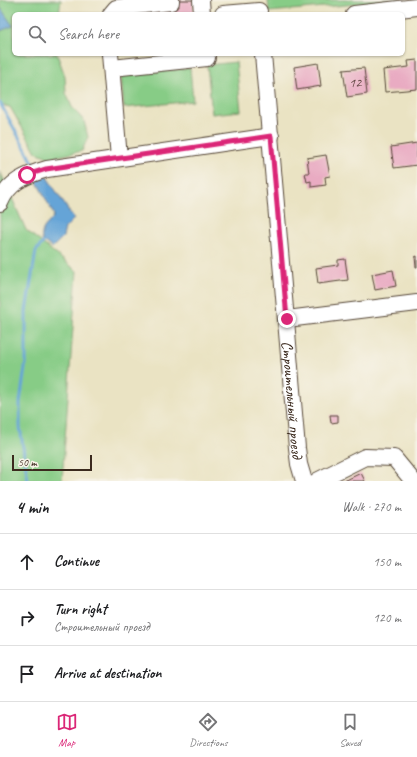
<!DOCTYPE html>
<html lang="en">
<head>
<meta charset="utf-8">
<style>
  body { margin:0; font-family:Caveat,sans-serif; background:#f6f6f6; color:#202124 }
  .scale { position:absolute; left:12px; bottom:10px; width:80px; box-sizing:border-box; padding-left:4px; border:2px solid #3b2a1e; border-top:0; font-size:11px; line-height:14px; white-space:nowrap; color:#3b2a1e; -webkit-text-stroke:3px #f7f3e8; paint-order:stroke }
  .stop { position:absolute; width:12px; height:12px; margin:-9px; border:3px solid #db2777; border-radius:50%; background:#fff }
  .stop.end { background:#db2777; border-color:#fff; box-shadow:0 1px 4px #0008 }
  .list { margin:0; padding:0; list-style:none }
  h2 { display:flex; justify-content:space-between; align-items:center; height:52px; margin:0; padding:0 16px; font-size:17px }
  h2 small { font-size:13px; font-weight:400; color:#757577 }
  .list li { display:grid; grid-template-columns:26px 1fr auto; gap:12px; align-items:center; box-sizing:border-box; height:56px; padding:0 16px; border-top:1px solid #e0e0e0 }
  .list b { display:block; font-size:15px; white-space:nowrap }
  .list p { margin:0; font-size:13px; white-space:nowrap; color:#757577 }
  .list em { font-size:13px; font-style:normal; color:#757577 }
  .icon { flex:none; width:22px; height:22px; fill:none; stroke:currentColor; stroke-width:2; stroke-linecap:round; stroke-linejoin:round }
  .map { position:relative; flex:none; width:417px; height:481px; overflow:hidden }
  .search { position:absolute; background:#fff; box-shadow:0 1px 3px #0004; left:12px; right:12px; top:12px; height:44px; display:flex; align-items:center; gap:10px; box-sizing:border-box; padding:0 14px; border-radius:6px; color:#757577; font-size:15px }
  .sheet { height:220px; background:#fff }
  nav { display:flex; justify-content:space-around; align-items:center; box-sizing:border-box; height:56px; border-top:1px solid #e0e0e0; background:#fff; font-size:11px; color:#757577 }
  nav a { display:grid; justify-items:center; gap:2px }
  nav .on { color:#db2777 }
  .map>svg:first-child { display:block }
</style>
</head>
<body>
<div class="map">
<svg width="417" height="481" viewBox="0 0 417 481">
  <rect width="100%" height="100%" fill="#f7f3e8"/>
  <filter id="ink" filterUnits="userSpaceOnUse"><feTurbulence type="fractalNoise" baseFrequency=".025" numOctaves="2"/><feDisplacementMap in="SourceGraphic" scale="8" xChannelSelector="R" yChannelSelector="G"/><feConvolveMatrix kernelMatrix="1 2 1 2 8 2 1 2 1" color-interpolation-filters="sRGB"/></filter>
  <filter id="wash" filterUnits="userSpaceOnUse"><feTurbulence type="fractalNoise" baseFrequency=".012" numOctaves="4" result="noise"/><feDisplacementMap in="SourceGraphic" scale="16" xChannelSelector="R" yChannelSelector="G"/><feGaussianBlur stdDeviation="0.9" result="paint"/><feColorMatrix in="noise" values="0 0 0 0 0 0 0 0 0 0 0 0 0 0 0 0 0 1.4 0 .05"/><feComposite in="paint" operator="in"/></filter>
  <g filter="url(#wash)">
    <rect width="100%" height="100%" fill="#eae3c3"/>
    <!-- green -->
    <g fill="#87cc86" stroke="#617b52">
      <path d="M0 0H61L59 14H14V54H57L65 76 66 93 72 107 84 121 88 137 82 151 50 158 36 152 10 107 0 105V31L12 26 0 7Z"/>
      <path d="M268 0H401L269 12Z"/>
      <path d="M236 62 241 111 212 114 207 65Z"/>
      <path d="M190 68 193 101 124 108 121 76Z"/>
      <path d="M0 171 26 230 77 271 62 481H0Z"/>
    </g>
    <!-- water -->
    <g fill="#65a4d7" stroke="#50677a">
      <path d="M0 7 13 26 0 31Z"/>
      <path d="M44 176 47 177 74 219 65 228 63 237 52 248 42 240C40 225 50 225 54 215L37 182V179Z"/>
    </g>
    <g fill="none" stroke-linecap="round" stroke-linejoin="round">
      <!-- stream -->
      <g stroke="#65a4d7" stroke-width="3">
        <path d="M0 103 36 168"/>
        <path d="M28 481 20 427V402L26 361V311L36 251 45 240"/>
      </g>
    </g>
    <g id="blocks">
      <!-- building -->
      <g fill="#e9abc2">
        <path d="M178 0H193L194 14H143V11L179 7Z"/>
        <path d="M417 60V89L385 92 383 70 409 67 408 61Z"/>
        <path d="M318 63 321 86 297 90 294 67Z"/>
        <path d="M364 68 367 94 347 97 343 70Z"/>
        <path d="M417 143V165L394 168 391 147Z"/>
        <path d="M326 155 330 176 325 177 326 185 311 187V181L307 182 305 173H309L307 158Z"/>
        <path d="M417 256V267H416L415 257Z"/>
        <path d="M345 259 348 280 318 284 316 268 338 265V260Z"/>
        <path d="M393 270 396 286 375 290 372 274Z"/>
        <path d="M330 415H338V422L331 423Z"/>
        <path d="M361 473 365 481H344Z"/>
      </g>
    </g>
  </g>
  <g filter="url(#ink)">
    <use href="#blocks" fill-opacity="0" stroke="#554637" stroke-width="1"/>
    <g fill="none" stroke-linecap="round" stroke-linejoin="round">
      <!-- minor casing -->
      <g stroke="#554637" stroke-width="18">
        <g id="minor">
          <path d="M201 0 202 14"/>
          <path d="M111 14 116 8 171 2V0"/>
          <path d="M223 14 259 11"/>
          <path d="M354 14 417 7"/>
          <path d="M110 54 119 158"/>
          <path id="s1" d="M263 54 297 448 299 464 304 481"/>
          <path d="M112 68 207 58 206 54"/>
          <path d="M0 203C8 182 26 175 47 169L271 136"/>
          <path d="M287 319 417 303"/>
          <path d="M317 481 365 457 394 458 413 481"/>
        </g>
      </g>
      <!-- minor -->
      <use href="#minor" stroke="#fff" stroke-width="16"/>
    </g>
  </g>
  <g fill="none" stroke-linecap="round" stroke-linejoin="round" filter="url(#ink)">
    <!-- route -->
    <path stroke="#db2777" stroke-width="5" d="M27 175 46 169 271 136 287 319"/>
  </g>
  <g text-anchor="middle" stroke-width="3" stroke-linejoin="round" paint-order="stroke">
    <!-- number labels -->
    <g font-size="14" fill="#664a47">
      <text x="355" y="87">12</text>
    </g>
    <!-- street labels -->
    <g font-size="16" fill="#3b2a1e" stroke="#f7f3e8">
      <text dy="6" stroke="none"><textPath href="#s1" startOffset="347">Строительный проезд</textPath></text>
    </g>
  </g>
</svg>
<div class="scale">50 m</div>
<div class="stop" style="left:27px;top:175px"></div>
<div class="stop end" style="left:287px;top:319px"></div>
<div class="search"><svg class="icon" aria-label="search" viewBox="0 0 24 24"><circle cx="10" cy="10" r="6"/><path d="M15 15l6 6"/></svg>Search here</div>
</div>
<section class="sheet">
<h2>4 min<small>Walk · 270 m</small></h2>
<ul class="list">
<li><svg class="icon" aria-label="ahead" viewBox="0 0 24 24"><path d="M12 20V5M6 11l6-6 6 6"/></svg><div><b>Continue</b></div><em>150 m</em></li>
<li><svg class="icon" aria-label="right" viewBox="0 0 24 24"><path d="M7 20v-9h11M14 6l5 5-5 5"/></svg><div><b>Turn right</b><p>Строительный проезд</p></div><em>120 m</em></li>
<li><svg class="icon" aria-label="arrive" viewBox="0 0 24 24"><path d="M6 21V4h12l-3 4 3 4H6"/></svg><div><b>Arrive at destination</b></div></li>
</ul>
</section>
<nav>
<a class="on"><svg class="icon" aria-label="map" viewBox="0 0 24 24"><path d="M3 6l6-2 6 2 6-2v14l-6 2-6-2-6 2zM9 4v14M15 6v14"/></svg>Map</a>
<a><svg class="icon" aria-label="directions" viewBox="0 0 24 24"><path d="M12 3l9 9-9 9-9-9zM9 14v-3h6M13 9l2 2-2 2"/></svg>Directions</a>
<a><svg class="icon" aria-label="saved" viewBox="0 0 24 24"><path d="M7 4h10v16l-5-4-5 4z"/></svg>Saved</a>
</nav>
</body>
</html>
